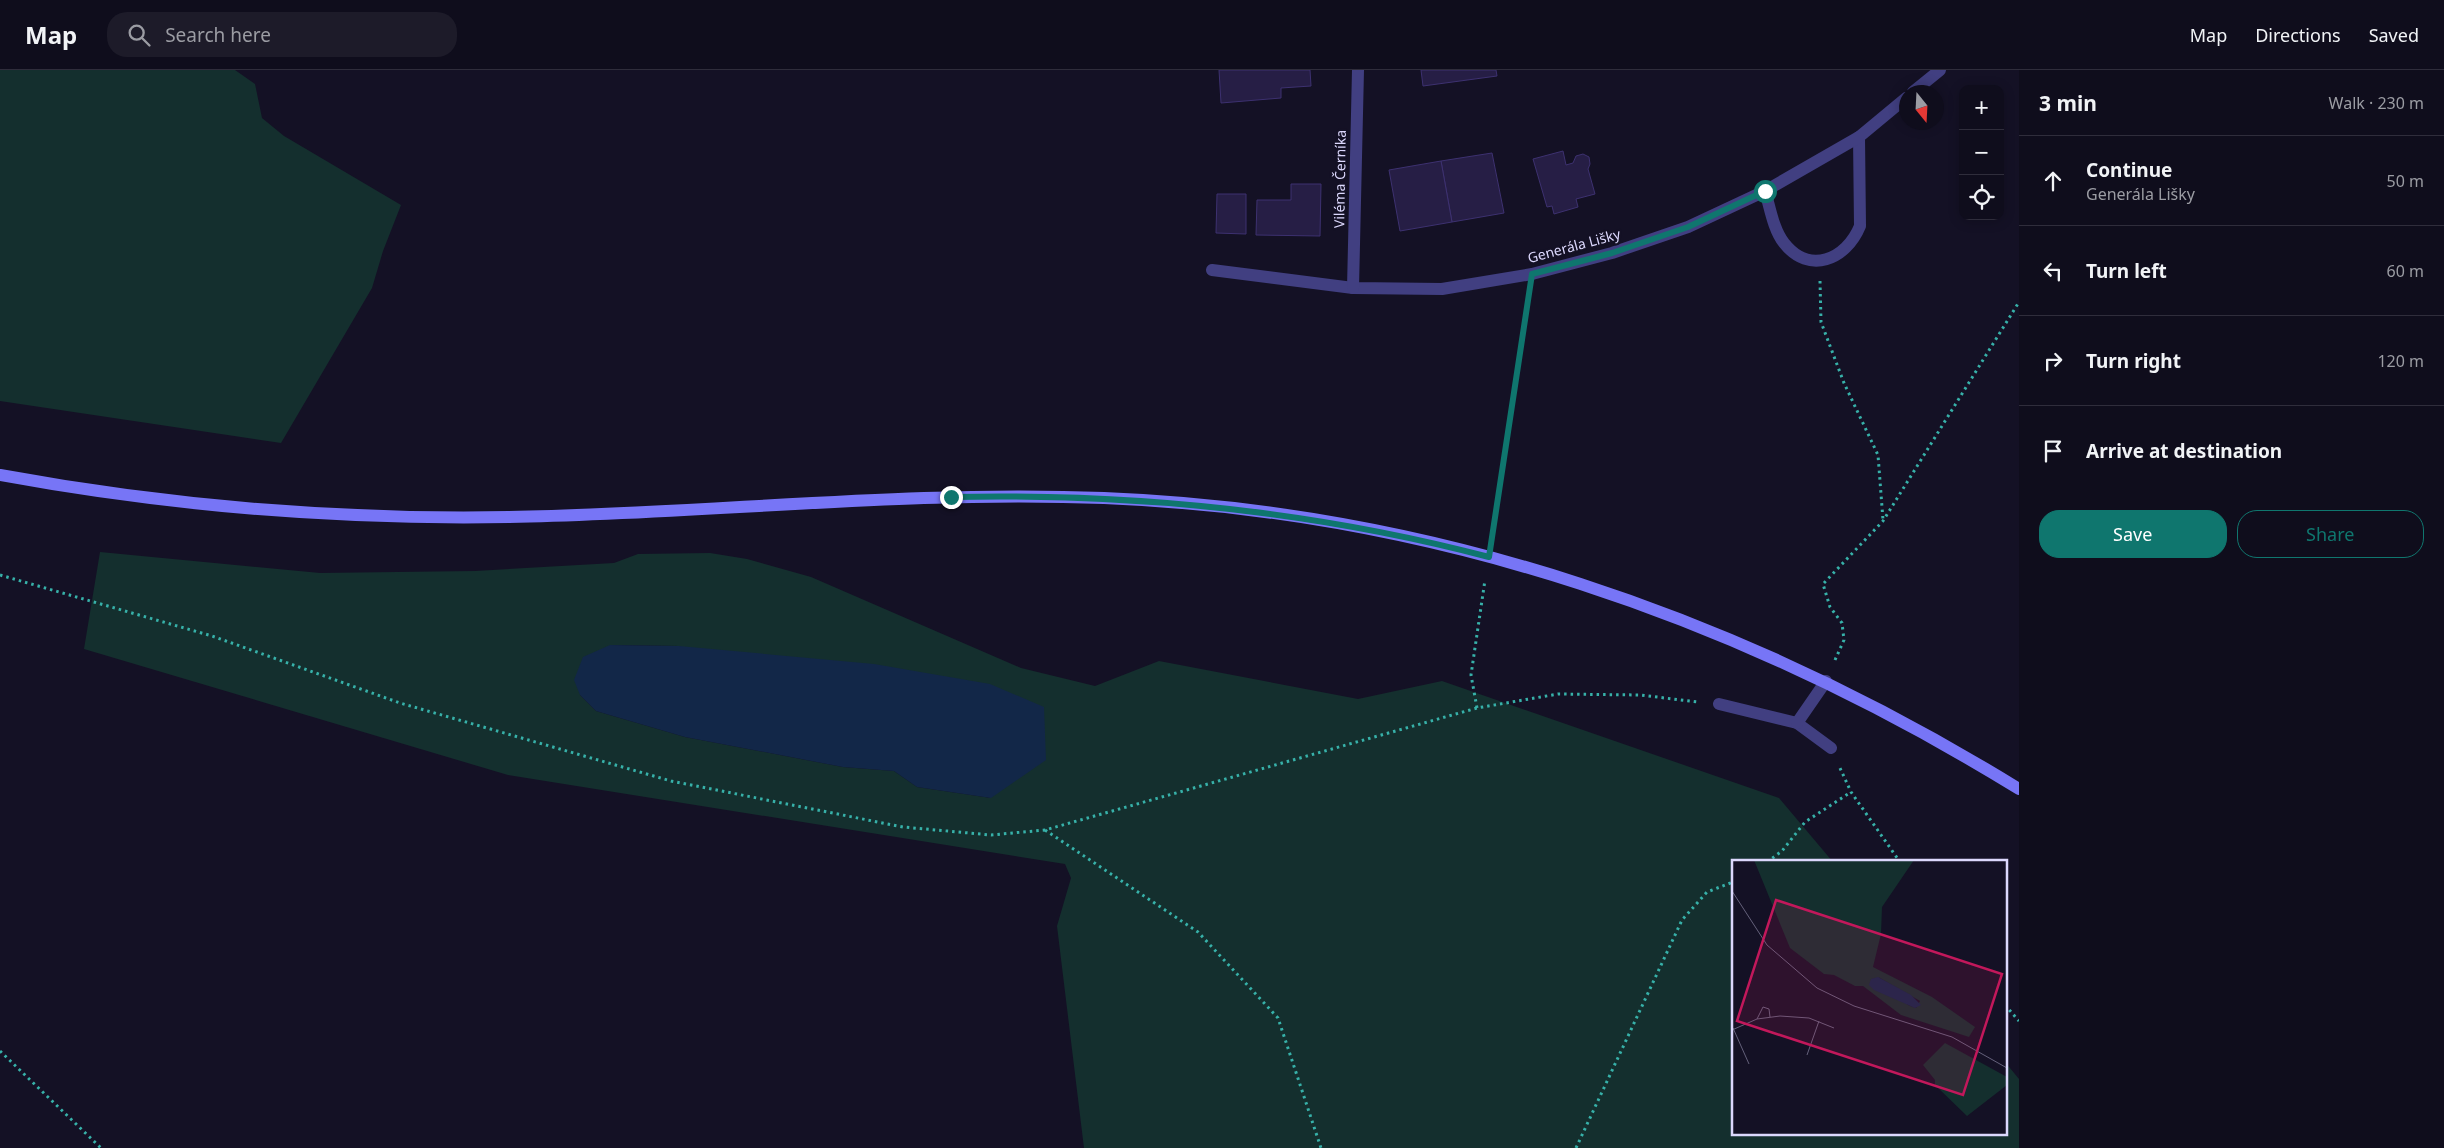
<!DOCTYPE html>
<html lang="en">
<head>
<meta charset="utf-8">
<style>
  body { margin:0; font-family:"Noto Sans",sans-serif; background:#1d1b29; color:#f1f3f6 }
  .controls { position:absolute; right:15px; top:15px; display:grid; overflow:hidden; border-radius:10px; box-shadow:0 2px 12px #0003 }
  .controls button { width:45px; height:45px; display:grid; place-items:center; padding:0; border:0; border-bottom:1px solid #2f2d3b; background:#0f0d1c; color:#f1f3f6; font:25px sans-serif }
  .compass { position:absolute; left:1899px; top:15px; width:45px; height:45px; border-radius:50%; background:#0f0d1c; box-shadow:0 2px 12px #0003; rotate:162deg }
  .stop { position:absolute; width:15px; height:15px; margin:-11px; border:4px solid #0f766e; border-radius:50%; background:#fff }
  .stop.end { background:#0f766e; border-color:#fff; box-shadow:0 1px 5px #0008 }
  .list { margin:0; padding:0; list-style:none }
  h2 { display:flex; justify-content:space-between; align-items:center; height:65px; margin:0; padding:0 20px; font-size:21px }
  h2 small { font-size:16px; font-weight:400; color:#9b9ca3 }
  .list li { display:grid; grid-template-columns:32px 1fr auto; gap:15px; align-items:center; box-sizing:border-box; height:90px; padding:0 20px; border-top:1px solid #2f2d3b }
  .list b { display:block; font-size:19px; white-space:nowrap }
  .list p { margin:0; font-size:16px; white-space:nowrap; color:#9b9ca3 }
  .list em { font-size:16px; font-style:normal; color:#9b9ca3 }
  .actions { display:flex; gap:10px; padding:15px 20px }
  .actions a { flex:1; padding:11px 0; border:1px solid #0f766e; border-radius:20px; text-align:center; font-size:18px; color:#0f766e }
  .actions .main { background:#0f766e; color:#fff }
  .icon { flex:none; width:28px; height:28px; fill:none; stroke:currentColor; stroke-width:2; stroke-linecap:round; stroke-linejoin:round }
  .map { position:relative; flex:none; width:2019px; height:1078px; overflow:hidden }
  header { display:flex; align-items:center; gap:30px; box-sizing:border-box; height:70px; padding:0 25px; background:#0f0d1c; border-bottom:1px solid #2f2d3b }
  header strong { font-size:24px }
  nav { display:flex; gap:28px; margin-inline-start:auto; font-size:18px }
  .search { width:350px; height:45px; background:#1d1b29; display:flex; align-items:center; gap:12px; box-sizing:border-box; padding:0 18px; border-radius:20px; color:#9b9ca3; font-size:19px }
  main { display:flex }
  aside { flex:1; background:#0f0d1c }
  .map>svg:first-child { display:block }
</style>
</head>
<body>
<header>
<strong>Map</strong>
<div class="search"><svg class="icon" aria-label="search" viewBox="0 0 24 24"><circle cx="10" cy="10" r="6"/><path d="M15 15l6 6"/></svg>Search here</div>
<nav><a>Map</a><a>Directions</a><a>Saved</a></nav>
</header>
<main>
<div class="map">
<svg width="2019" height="1078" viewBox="0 0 2019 1078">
  <rect width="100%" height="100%" fill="#141125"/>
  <!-- green -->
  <g fill="#142f2e" fill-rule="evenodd">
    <path d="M0 0H235L255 14 262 48 284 66 401 135 383 181 372 218 281 373 0 331Z"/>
    <path d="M100 482 320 503 475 501 614 493 638 484 710 483 747 489 811 507 1021 598 1095 616 1159 591 1358 629 1442 611 1779 728 1833 792H1733V1064H2005V992L2019 1009V1078H1084L1057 856 1071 808 1065 794 508 705 84 579ZM610 575 679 576 991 728 917 717 894 701 843 697 685 667 596 641 580 625Z"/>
  </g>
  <!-- water -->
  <path fill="#122748" d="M610 575 679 576 874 594 990 614 1044 637 1046 690 991 728 917 717 894 701 843 697 685 667 596 641 580 625 574 610 583 587Z"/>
  <!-- building -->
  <g fill="#261e45" stroke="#3d3170">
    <path d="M1219 0H1310L1311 16 1281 18V28L1221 33Z"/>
    <path d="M1421 0H1496L1497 6 1423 16Z"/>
    <path d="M1563 81 1566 95 1573 93 1576 86 1583 84 1589 87 1590 94 1588 99 1595 124 1576 129 1578 137 1554 144 1552 136 1547 137 1533 89Z"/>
    <path d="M1492 83 1504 143 1452 152 1441 91Z"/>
    <path d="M1441 91 1452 152 1400 161 1389 100Z"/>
    <path d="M1291 114H1321L1320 166 1256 165 1257 130H1291Z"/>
    <path d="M1217 124H1246V164L1216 163Z"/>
  </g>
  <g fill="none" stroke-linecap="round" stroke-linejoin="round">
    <!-- path -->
    <g stroke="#37b1a9" stroke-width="3" stroke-dasharray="2.5 4" stroke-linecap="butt">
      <path d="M1820 211 1821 252 1844 313 1878 385 1883 450"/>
      <path d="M1492 465 1528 226"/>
      <path d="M0 505 212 566 400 633 671 711 903 757 991 765 1045 760 1477 638 1558 624 1640 625 1698 632"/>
      <path d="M1835 590 1844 570 1842 553 1830 537 1823 514 1883 451 2019 232"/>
      <path d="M1477 638 1471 605 1485 510"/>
      <path d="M1840 698 1851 722 1900 792"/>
      <path d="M1045 760 1198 862 1278 948 1321 1078"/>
      <path d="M1767 792 1782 781 1805 752 1851 722"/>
      <path d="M2005 935 2019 951"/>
      <path d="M0 981 101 1078"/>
      <path d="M1576 1078 1682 850 1707 822 1733 812"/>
    </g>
    <!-- lane -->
    <g stroke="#413f81" stroke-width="12">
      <path d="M1765 121C1770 137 1773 159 1784 173 1809 205 1846 190 1860 156L1859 67"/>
      <path d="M1719 634 1797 653 1831 678"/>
      <path d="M1797 653 1826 611"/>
    </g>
    <!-- street -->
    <g stroke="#413f81" stroke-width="12">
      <path d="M1913 22 1940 0"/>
      <path d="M1212 200 1353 218 1442 219 1532 204 1612 183 1688 157 1765 121 1859 67 1906 28"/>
      <path d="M1353 218 1358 0"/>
    </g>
    <!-- secondary -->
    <path stroke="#7775f6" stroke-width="12" d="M0 405C168 436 338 450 509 447 707 444 905 420 1104 428 1433 441 1740 547 2019 719"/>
  </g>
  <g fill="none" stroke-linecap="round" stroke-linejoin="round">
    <!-- route -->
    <path stroke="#0f766e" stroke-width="6" d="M951 427C1132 423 1314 441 1489 487L1532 204 1612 183 1688 157 1765 121"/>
  </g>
  <g text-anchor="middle" stroke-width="4.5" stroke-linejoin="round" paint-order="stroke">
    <!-- street labels -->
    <g font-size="14" fill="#dcd8fd" stroke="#141125">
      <text transform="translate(1340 109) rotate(-89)" y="5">Viléma Černíka</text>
      <text transform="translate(1574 176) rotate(-15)" y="5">Generála Lišky</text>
    </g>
  </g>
  <!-- overview -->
  <g transform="translate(1732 790)">
    <rect width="275" height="275" fill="#141125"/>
    <path d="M22 0H182L150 47 149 74 141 107 200 137 243 167 237 177 169 155 131 126H123L102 115 92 114 58 88ZM146 117 188 141 184 148 176 145ZM213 183 275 217V225L235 256 203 225V220L191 205Z" fill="#142f2e" fill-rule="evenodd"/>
    <path d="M146 117 179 135 189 145 183 148 142 130 137 125 139 119Z" fill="#122748"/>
    <path fill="none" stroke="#64617b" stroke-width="1" d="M0 31 35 85 85 128 122 146 220 177 275 208M25 159 31 147 37 149 38 157M1 168 17 204M0 170 25 159 48 156 77 158 102 168M75 195 87 161"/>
    <path fill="#c2185b" fill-opacity="0.15" stroke="#c2185b" stroke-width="2.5" d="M44 40 270 114 231 235 5 161Z"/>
    <rect width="275" height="275" fill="none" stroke="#dcd8fd" stroke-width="2.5"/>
  </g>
</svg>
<div class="controls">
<button>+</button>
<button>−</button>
<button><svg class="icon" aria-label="locate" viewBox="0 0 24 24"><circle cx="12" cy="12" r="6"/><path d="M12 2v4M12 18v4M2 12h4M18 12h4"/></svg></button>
</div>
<svg class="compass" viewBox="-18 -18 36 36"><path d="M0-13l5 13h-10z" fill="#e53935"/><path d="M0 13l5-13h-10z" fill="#9b9ca3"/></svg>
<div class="stop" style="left:1765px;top:121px"></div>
<div class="stop end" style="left:951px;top:427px"></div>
</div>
<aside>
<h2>3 min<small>Walk · 230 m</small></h2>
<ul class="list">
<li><svg class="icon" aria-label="ahead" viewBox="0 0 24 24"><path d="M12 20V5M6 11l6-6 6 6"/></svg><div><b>Continue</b><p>Generála Lišky</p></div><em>50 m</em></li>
<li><svg class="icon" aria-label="left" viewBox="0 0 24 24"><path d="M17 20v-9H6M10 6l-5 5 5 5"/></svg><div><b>Turn left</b></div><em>60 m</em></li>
<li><svg class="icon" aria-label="right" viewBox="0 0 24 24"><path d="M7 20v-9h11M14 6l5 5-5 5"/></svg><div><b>Turn right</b></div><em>120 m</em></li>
<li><svg class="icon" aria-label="arrive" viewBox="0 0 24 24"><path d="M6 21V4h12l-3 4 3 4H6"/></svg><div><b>Arrive at destination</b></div></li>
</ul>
<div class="actions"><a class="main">Save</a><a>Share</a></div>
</aside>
</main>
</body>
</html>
